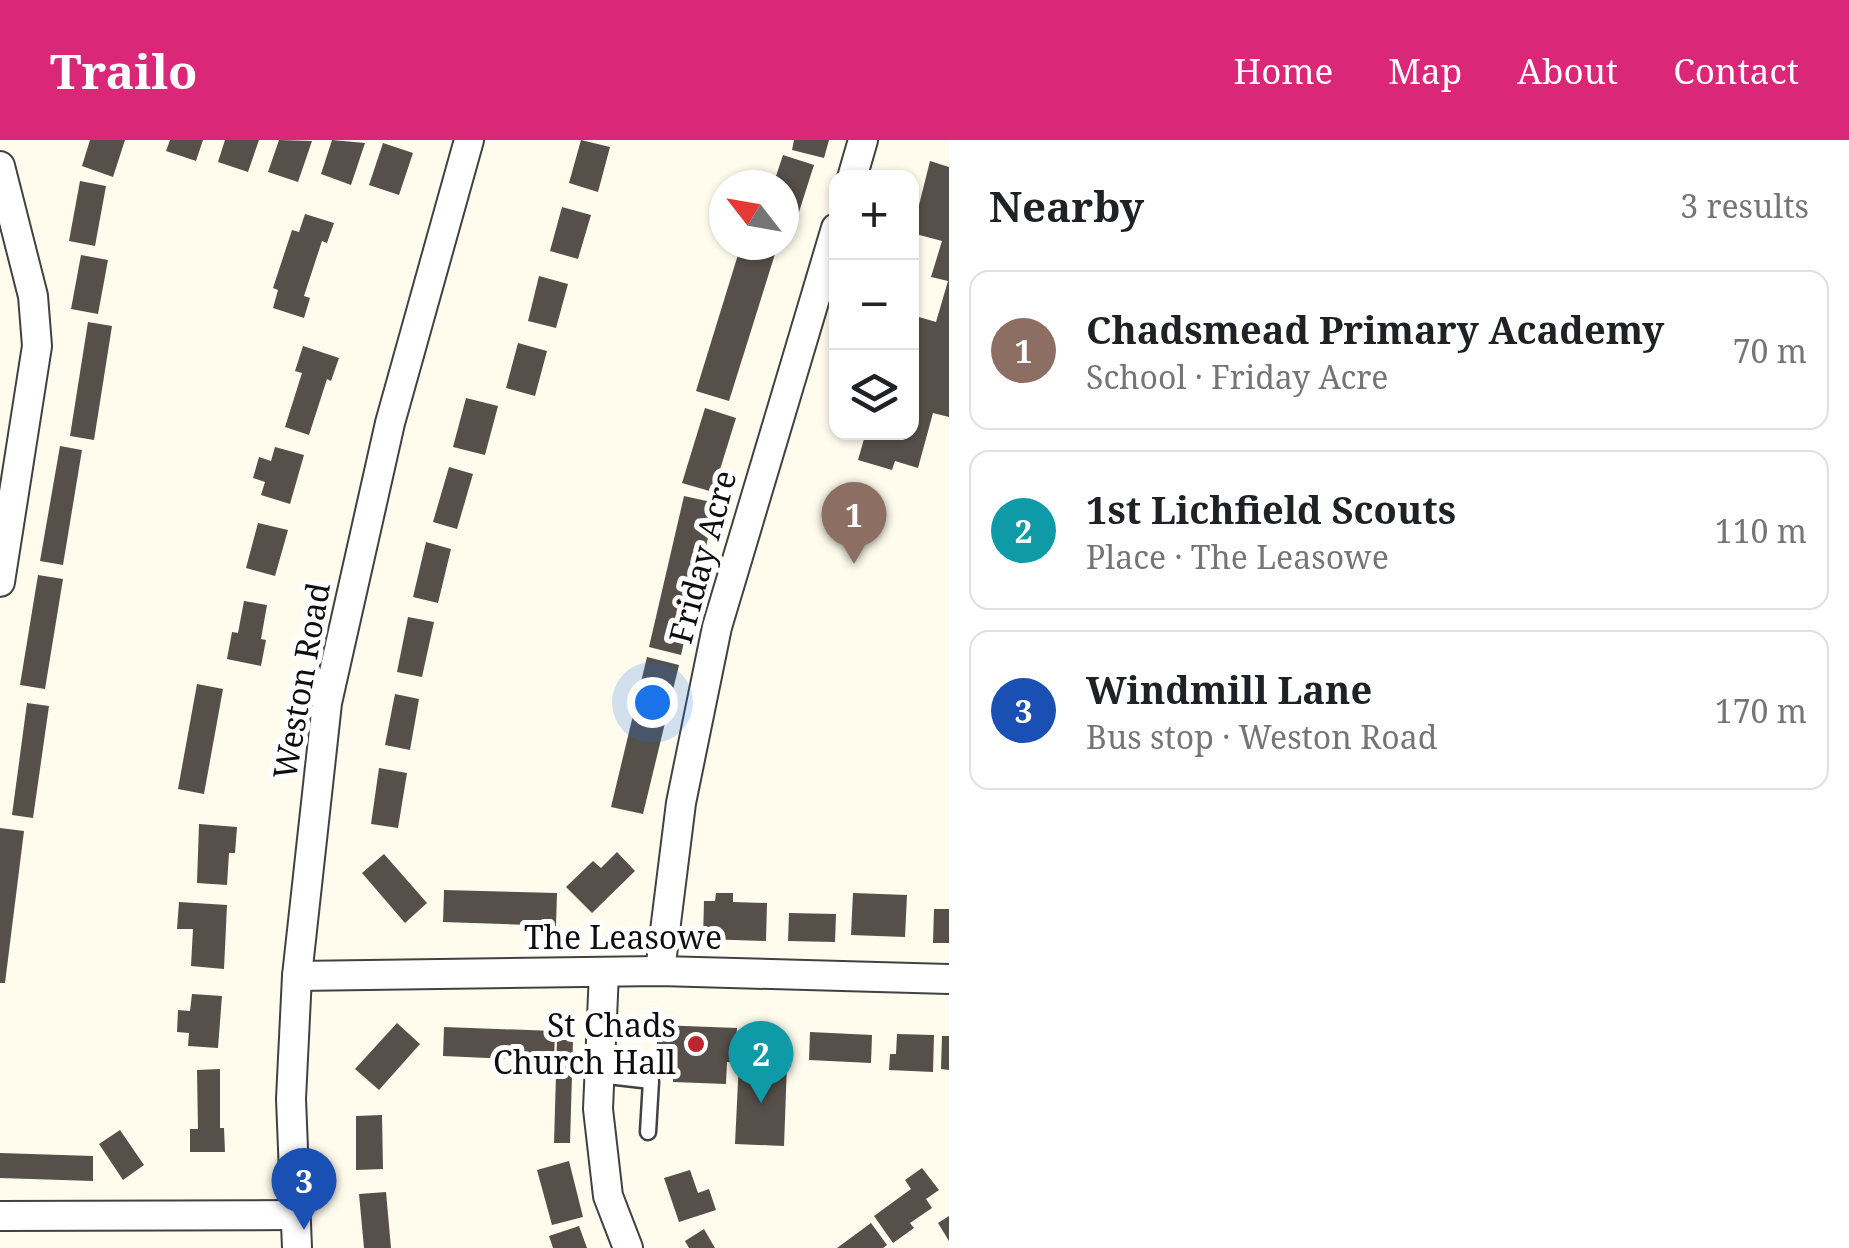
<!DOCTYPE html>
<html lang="en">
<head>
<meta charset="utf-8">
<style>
  body { margin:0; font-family:"Noto Serif",serif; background:#f6f6f6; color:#202124 }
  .controls { position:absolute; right:30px; top:30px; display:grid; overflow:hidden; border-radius:20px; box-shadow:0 2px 8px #0004 }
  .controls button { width:90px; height:90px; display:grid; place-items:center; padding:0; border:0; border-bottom:2px solid #e0e0e0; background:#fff; color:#202124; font:50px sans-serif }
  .compass { position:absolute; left:709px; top:30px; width:90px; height:90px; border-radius:50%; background:#fff; box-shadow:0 2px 8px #0004; rotate:301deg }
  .you { position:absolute; left:652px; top:562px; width:35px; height:35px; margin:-25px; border:8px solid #fff; border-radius:50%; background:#1a73e8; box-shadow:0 0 0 15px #1a73e833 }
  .badge { display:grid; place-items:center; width:65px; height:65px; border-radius:50%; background:#db2777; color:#fff; font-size:32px; font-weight:700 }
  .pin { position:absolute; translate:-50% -82px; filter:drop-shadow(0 2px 5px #0008) }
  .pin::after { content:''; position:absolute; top:52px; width:35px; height:30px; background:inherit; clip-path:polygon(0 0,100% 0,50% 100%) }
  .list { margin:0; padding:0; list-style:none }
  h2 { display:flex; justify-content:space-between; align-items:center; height:130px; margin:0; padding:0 40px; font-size:42px }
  h2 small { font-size:32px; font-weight:400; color:#757577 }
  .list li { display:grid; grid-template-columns:65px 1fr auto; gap:30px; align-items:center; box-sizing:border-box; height:160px; margin:0 20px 20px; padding:0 20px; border:2px solid #e0e0e0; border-radius:20px }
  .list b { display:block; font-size:38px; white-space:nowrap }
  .list p { margin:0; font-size:32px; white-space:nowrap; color:#757577 }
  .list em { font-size:32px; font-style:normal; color:#757577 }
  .icon { flex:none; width:55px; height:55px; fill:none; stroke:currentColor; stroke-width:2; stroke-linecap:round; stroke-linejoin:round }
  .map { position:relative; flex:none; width:949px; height:1108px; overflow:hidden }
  header { display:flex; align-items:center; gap:60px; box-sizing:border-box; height:140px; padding:0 50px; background:#db2777; color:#fff }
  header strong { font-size:48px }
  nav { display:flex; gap:55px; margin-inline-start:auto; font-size:35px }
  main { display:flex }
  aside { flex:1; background:#fff }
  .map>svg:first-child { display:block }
</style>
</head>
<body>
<header>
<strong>Trailo</strong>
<nav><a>Home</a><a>Map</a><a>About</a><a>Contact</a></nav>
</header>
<main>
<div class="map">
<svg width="949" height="1108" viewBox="0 0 949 1108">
  <rect width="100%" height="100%" fill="#fffcee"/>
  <!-- building -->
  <g fill="#564f4a">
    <path d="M90 0H125L113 37 82 26Z"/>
    <path d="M170 0H203L196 21 166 11Z"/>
    <path d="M225 0H259L248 32 218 22Z"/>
    <path d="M279 0 312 1 298 42 268 32Z"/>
    <path d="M332 0 365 3 351 45 321 34Z"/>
    <path d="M581 0 610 7 598 52 569 43Z"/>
    <path d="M794 0H829L824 18 792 10Z"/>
    <path d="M383 3 413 13 399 55 369 45Z"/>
    <path d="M783 15 814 25 790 100 784 99V45H773Z"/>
    <path d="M930 21 949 27V277L933 273 918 328 895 321 892 330 858 320 866 292H912V241L919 215 912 213V175L936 182 948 141 931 137 942 101 912 93Z"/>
    <path d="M80 41 106 46 95 106 69 101Z"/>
    <path d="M562 67 591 75 578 119 550 111Z"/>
    <path d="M305 74 334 83 327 103 322 101 304 156 310 158 304 178 273 168 278 150 273 148 292 90 299 92Z"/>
    <path d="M741 105 775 114 729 261 696 251Z"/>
    <path d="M81 115 108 120 98 174 71 169Z"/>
    <path d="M539 136 568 144 556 188 528 181Z"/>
    <path d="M88 182 112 186 94 300 70 296Z"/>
    <path d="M518 203 547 211 535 256 506 248Z"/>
    <path d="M303 206 339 218 331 241 327 239 309 295 285 287 302 233 295 231Z"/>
    <path d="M466 258 498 266 485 315 453 307Z"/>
    <path d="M705 268 736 278 713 352 682 343Z"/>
    <path d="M60 306 82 310 63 425 40 421Z"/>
    <path d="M275 307 304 315 290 364 261 355 265 342 253 338 259 317 271 321Z"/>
    <path d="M449 327 473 334 457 389 433 382Z"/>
    <path d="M684 356 716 363 681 515 649 507Z"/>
    <path d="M258 383 288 390 275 436 246 428Z"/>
    <path d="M426 402 451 409 438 463 413 457Z"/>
    <path d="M38 435 63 439 45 549 20 545Z"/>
    <path d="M244 461 267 465 261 499 266 500 261 526 227 519 232 492 238 493Z"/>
    <path d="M408 477 434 482 422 537 397 532Z"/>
    <path d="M647 517 679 525 643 674 611 667Z"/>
    <path d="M197 544 223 549 204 654 178 649Z"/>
    <path d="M395 554 419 559 410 610 385 605Z"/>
    <path d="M27 563 49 566 33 678 12 675Z"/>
    <path d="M379 628 407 633 398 688 371 684Z"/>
    <path d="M199 684 237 687 235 713H229L227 745 197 743Z"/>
    <path d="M0 688 24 691 5 843H0Z"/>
    <path d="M617 712 635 731 592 773 566 747 593 721 601 728Z"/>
    <path d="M384 714 427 763 405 783 362 733Z"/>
    <path d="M444 750 557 753 556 786 443 782Z"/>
    <path d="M716 753H733V762L767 763 766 801 703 799 704 761H715Z"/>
    <path d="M853 753 907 755 905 797 851 795Z"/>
    <path d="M179 762 227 765 224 829 191 826 193 789H177Z"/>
    <path d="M934 769H949V803H933Z"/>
    <path d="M789 773 836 774 835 802 788 801Z"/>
    <path d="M192 854 222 856 218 908 188 906 189 893 177 892 178 870 190 871Z"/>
    <path d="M397 883 420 904 379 950 355 929Z"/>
    <path d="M658 885 737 888 735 923 727 922 726 944 673 942V920H656Z"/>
    <path d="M444 887 555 891 554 921 443 916Z"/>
    <path d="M810 892 872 895 871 923 809 920Z"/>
    <path d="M757 894 788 896 784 1006 735 1004 739 921H756Z"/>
    <path d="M897 894 934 895 933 932 889 930 890 914H896Z"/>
    <path d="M942 896H949V930L941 929Z"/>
    <path d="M557 900H573L570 1003H554Z"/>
    <path d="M220 929V988H224L225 1012H190V989H198L197 930Z"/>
    <path d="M382 975 383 1029 356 1030V976Z"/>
    <path d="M120 990 144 1025 123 1040 99 1004Z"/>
    <path d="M0 1013 93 1016V1041L0 1038Z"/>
    <path d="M569 1021 583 1077 552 1085 537 1030Z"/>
    <path d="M922 1028 939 1050 926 1059 932 1068 910 1083 914 1088 893 1103 874 1076 911 1049 905 1040Z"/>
    <path d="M690 1030 698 1053 709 1049 716 1070 679 1082 664 1038Z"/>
    <path d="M386 1052 391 1108H364L359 1054Z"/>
    <path d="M949 1076V1101L938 1083Z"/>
    <path d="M871 1083 887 1105 883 1108H837Z"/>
    <path d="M579 1086 587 1108H553L549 1096Z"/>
    <path d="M704 1089 715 1108H689L685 1101Z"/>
  </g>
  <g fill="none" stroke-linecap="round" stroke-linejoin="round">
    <!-- lane casing -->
    <g stroke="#414141" stroke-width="19">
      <path id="lane" d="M599 935 651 941 648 992"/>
    </g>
    <!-- street casing -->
    <g stroke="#414141" stroke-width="32">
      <g id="street">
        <path d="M0 26 33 156 37 206 0 442"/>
        <path d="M852 38 863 0"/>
        <path d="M660 831 681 663 717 487 836 88"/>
        <path d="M604 832 598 969 608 1056 628 1108"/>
        <path d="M297 836 660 831 949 839"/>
        <path d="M0 1076 294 1075"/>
        <path d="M297 1108 291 959 297 836 327 563 390 283 469 0"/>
      </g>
    </g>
    <!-- lane -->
    <use href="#lane" stroke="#fff" stroke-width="14"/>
    <!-- street -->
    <use href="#street" stroke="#fff" stroke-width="28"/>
  </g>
  <!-- markers -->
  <circle fill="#bd262c" stroke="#fff" stroke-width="4" cx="696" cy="904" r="10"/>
  <g text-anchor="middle" stroke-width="10" stroke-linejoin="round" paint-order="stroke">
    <!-- street labels -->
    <g font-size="32" fill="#0e0e0e" stroke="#fff">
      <text transform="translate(703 417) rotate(-75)" y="11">Friday Acre</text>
      <text transform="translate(302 541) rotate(-80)" y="11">Weston Road</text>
      <text x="623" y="809">The Leasowe</text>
    </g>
    <!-- poi labels -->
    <g font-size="32" fill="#0e0e0e" stroke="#fff" text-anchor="end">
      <text x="676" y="897">St Chads<tspan x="676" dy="37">Church Hall</tspan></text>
    </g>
  </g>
</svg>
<div class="controls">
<button>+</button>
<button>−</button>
<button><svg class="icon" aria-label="layers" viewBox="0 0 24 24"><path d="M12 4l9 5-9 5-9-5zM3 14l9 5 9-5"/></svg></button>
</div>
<svg class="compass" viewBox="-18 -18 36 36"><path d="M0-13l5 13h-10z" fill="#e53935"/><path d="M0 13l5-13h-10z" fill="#757577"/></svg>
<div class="you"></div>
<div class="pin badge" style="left:854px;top:424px;background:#8d6e63">1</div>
<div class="pin badge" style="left:761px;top:963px;background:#0f9aa8">2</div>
<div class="pin badge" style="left:304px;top:1090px;background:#1a4fb4">3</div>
</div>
<aside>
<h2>Nearby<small>3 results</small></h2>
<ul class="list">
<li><span class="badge" style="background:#8d6e63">1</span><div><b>Chadsmead Primary Academy</b><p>School · Friday Acre</p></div><em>70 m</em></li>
<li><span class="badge" style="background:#0f9aa8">2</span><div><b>1st Lichfield Scouts</b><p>Place · The Leasowe</p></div><em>110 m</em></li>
<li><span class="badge" style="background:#1a4fb4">3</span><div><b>Windmill Lane</b><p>Bus stop · Weston Road</p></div><em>170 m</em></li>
</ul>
</aside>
</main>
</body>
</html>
